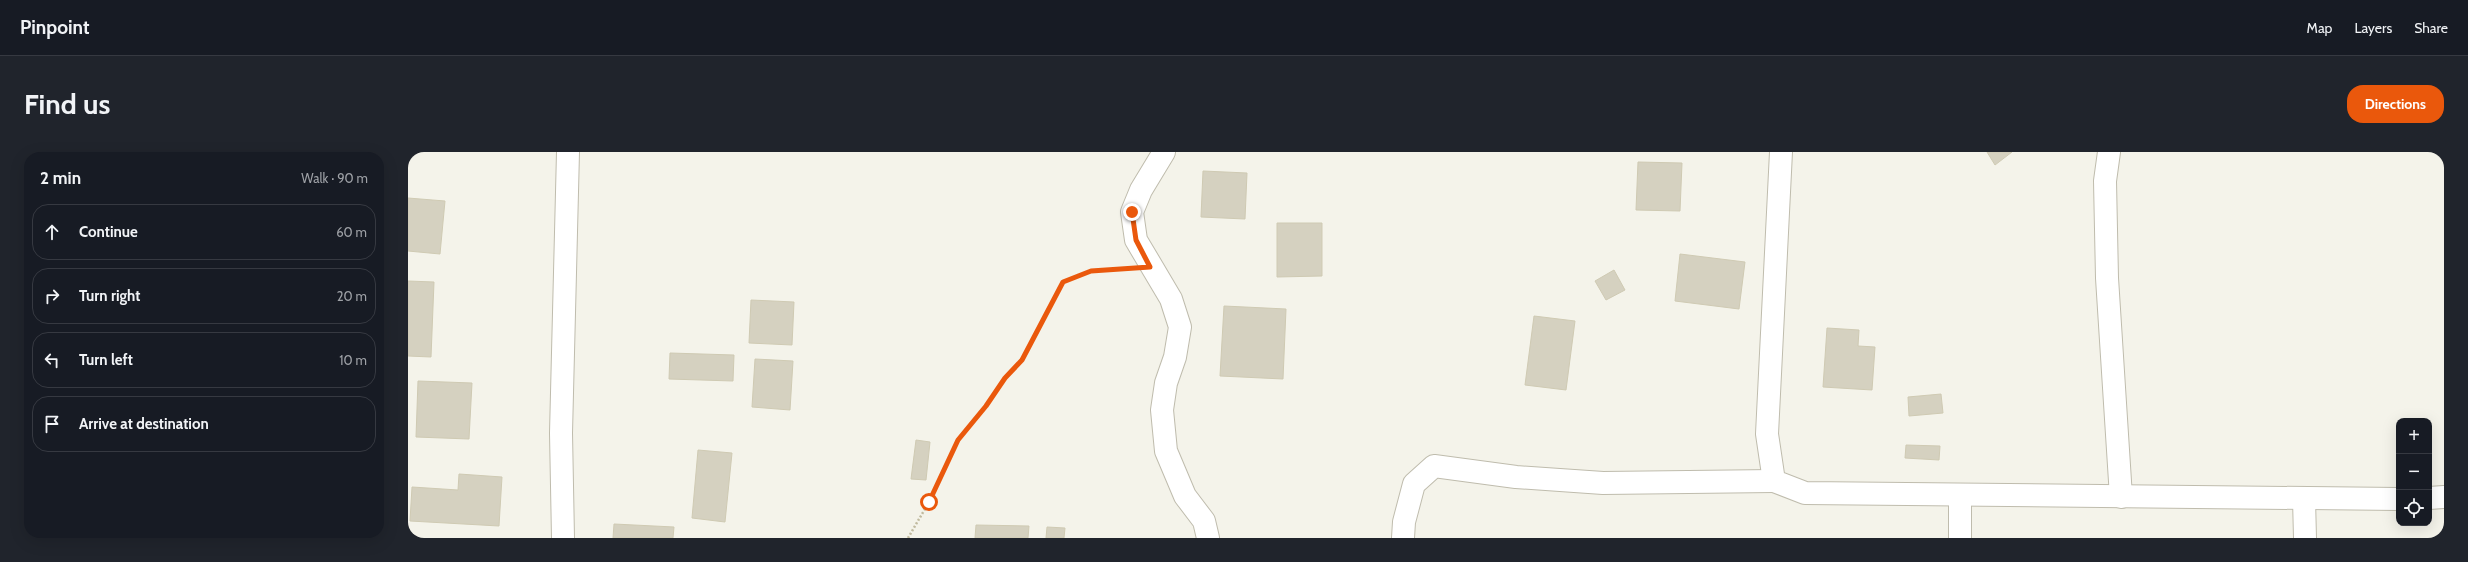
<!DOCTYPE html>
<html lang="en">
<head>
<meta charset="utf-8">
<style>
  body { margin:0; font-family:Cabin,sans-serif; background:#20242c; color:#f1f3f6 }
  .controls { position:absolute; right:12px; bottom:12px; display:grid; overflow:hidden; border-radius:8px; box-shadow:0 4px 16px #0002 }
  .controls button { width:36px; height:36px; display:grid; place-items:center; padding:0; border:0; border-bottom:1px solid #363941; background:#171b24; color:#f1f3f6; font:20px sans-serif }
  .stop { position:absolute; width:12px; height:12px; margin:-9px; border:3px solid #ea580c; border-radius:50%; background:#fff }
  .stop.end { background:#ea580c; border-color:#fff; box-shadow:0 1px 4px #0008 }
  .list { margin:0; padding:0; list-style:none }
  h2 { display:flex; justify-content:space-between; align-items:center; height:52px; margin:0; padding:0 16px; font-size:17px }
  h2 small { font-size:13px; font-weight:400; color:#9ea1a6 }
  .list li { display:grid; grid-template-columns:26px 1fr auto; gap:12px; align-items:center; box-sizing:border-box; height:56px; margin:0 8px 8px; padding:0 8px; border:1px solid #363941; border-radius:16px }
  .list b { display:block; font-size:15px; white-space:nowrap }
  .list em { font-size:13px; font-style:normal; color:#9ea1a6 }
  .icon { flex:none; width:22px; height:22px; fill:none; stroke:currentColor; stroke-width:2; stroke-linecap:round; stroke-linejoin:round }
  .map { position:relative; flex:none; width:2036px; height:386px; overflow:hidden; border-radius:16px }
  header { display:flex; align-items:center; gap:24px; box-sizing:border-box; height:56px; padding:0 20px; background:#171b24; border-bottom:1px solid #363941 }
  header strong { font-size:19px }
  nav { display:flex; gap:22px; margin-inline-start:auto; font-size:14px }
  .intro { display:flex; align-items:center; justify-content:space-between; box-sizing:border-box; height:96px; padding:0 24px }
  h1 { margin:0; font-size:28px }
  .button { padding:10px 18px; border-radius:16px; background:#ea580c; color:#fff; font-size:14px; font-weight:700 }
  main { display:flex; gap:24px; padding:0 24px }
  aside { flex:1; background:#171b24; border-radius:16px; box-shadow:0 4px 16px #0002 }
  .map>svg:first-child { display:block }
</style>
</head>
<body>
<header>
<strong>Pinpoint</strong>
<nav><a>Map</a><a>Layers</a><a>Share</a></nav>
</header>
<div class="intro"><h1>Find us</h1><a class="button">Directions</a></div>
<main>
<aside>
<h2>2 min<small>Walk · 90 m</small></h2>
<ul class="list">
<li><svg class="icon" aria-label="ahead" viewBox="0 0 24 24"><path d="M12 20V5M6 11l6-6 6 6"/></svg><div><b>Continue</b></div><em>60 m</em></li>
<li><svg class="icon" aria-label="right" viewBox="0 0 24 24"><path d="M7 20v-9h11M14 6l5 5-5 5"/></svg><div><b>Turn right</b></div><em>20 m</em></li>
<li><svg class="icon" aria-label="left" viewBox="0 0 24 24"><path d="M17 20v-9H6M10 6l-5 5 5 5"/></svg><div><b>Turn left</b></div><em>10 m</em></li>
<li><svg class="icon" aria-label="arrive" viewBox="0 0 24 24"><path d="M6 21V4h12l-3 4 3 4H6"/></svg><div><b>Arrive at destination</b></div></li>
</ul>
</aside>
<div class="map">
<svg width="2036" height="386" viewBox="0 0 2036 386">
  <rect width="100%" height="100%" fill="#f4f3ea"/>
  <!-- building -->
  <g fill="#d5d1c0" stroke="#cfcab3">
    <path d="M1579 0H1604L1587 13Z"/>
    <path d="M1230 10 1274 11 1272 59 1228 58Z"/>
    <path d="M795 19 839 21 837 67 793 65Z"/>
    <path d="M0 46 37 49 32 102 0 99Z"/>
    <path d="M869 71H914V124L869 125Z"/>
    <path d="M1272 102 1337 110 1331 157 1267 149Z"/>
    <path d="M1206 118 1217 138 1198 148 1187 129Z"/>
    <path d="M0 129 26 130 23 205 0 204Z"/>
    <path d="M343 148 386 150 384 193 341 191Z"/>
    <path d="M816 154 878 157 875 227 812 224Z"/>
    <path d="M1126 164 1167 169 1158 238 1117 233Z"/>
    <path d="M1419 176 1451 178 1450 194 1467 195 1464 238 1415 235Z"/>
    <path d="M262 201 326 203 325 229 261 227Z"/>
    <path d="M347 207 385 209 382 258 344 255Z"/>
    <path d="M10 229 64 231 61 287 8 285Z"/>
    <path d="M1533 242 1535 261 1501 264 1500 245Z"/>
    <path d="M508 288 522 290 518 328 503 327Z"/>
    <path d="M1498 293 1532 294 1531 308 1497 306Z"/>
    <path d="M290 298 324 301 317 370 284 366Z"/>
    <path d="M51 322 94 325 91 374 2 369 4 335 50 338Z"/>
    <path d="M206 372 266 375 265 386H205Z"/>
    <path d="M568 373 621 374 620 386H567Z"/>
    <path d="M639 375 657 376 656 386H638Z"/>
  </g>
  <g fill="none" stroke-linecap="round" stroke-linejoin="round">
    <!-- street casing -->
    <g stroke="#bfbcad" stroke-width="24">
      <g id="street">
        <path d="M756 0 733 38 724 60 728 88 763 147 772 175 767 205 758 231 754 258 758 299 777 344 796 369 800 386"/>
        <path d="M1373 0 1359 282 1366 329 1397 341 1991 347"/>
        <path d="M1701 0 1697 29 1699 126 1713 345"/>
        <path d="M1552 343V386"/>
        <path d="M2021 346 2036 345"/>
        <path d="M1896 347 1897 386"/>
        <path d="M155 386 153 281 160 0"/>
        <path d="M995 386 996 370 1006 332 1026 314 1108 325 1195 331 1366 329"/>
      </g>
    </g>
    <!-- path -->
    <path stroke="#c0ba9f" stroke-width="2.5" stroke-dasharray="2 2" stroke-linecap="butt" d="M500 386 521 350 550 288 578 254 597 226 614 208 655 130 683 119 715 117"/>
    <!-- street -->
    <use href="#street" stroke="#fff" stroke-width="22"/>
  </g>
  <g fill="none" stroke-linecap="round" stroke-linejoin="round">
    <!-- route -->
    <path stroke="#ea580c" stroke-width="5" d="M521 350 550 288 578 254 597 226 614 208 655 130 683 119 742 115 728 88 724 60"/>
  </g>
</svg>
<div class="controls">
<button>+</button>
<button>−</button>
<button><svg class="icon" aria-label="locate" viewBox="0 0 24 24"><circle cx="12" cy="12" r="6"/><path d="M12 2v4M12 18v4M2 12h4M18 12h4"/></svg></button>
</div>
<div class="stop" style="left:521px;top:350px"></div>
<div class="stop end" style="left:724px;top:60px"></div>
</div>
</main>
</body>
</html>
